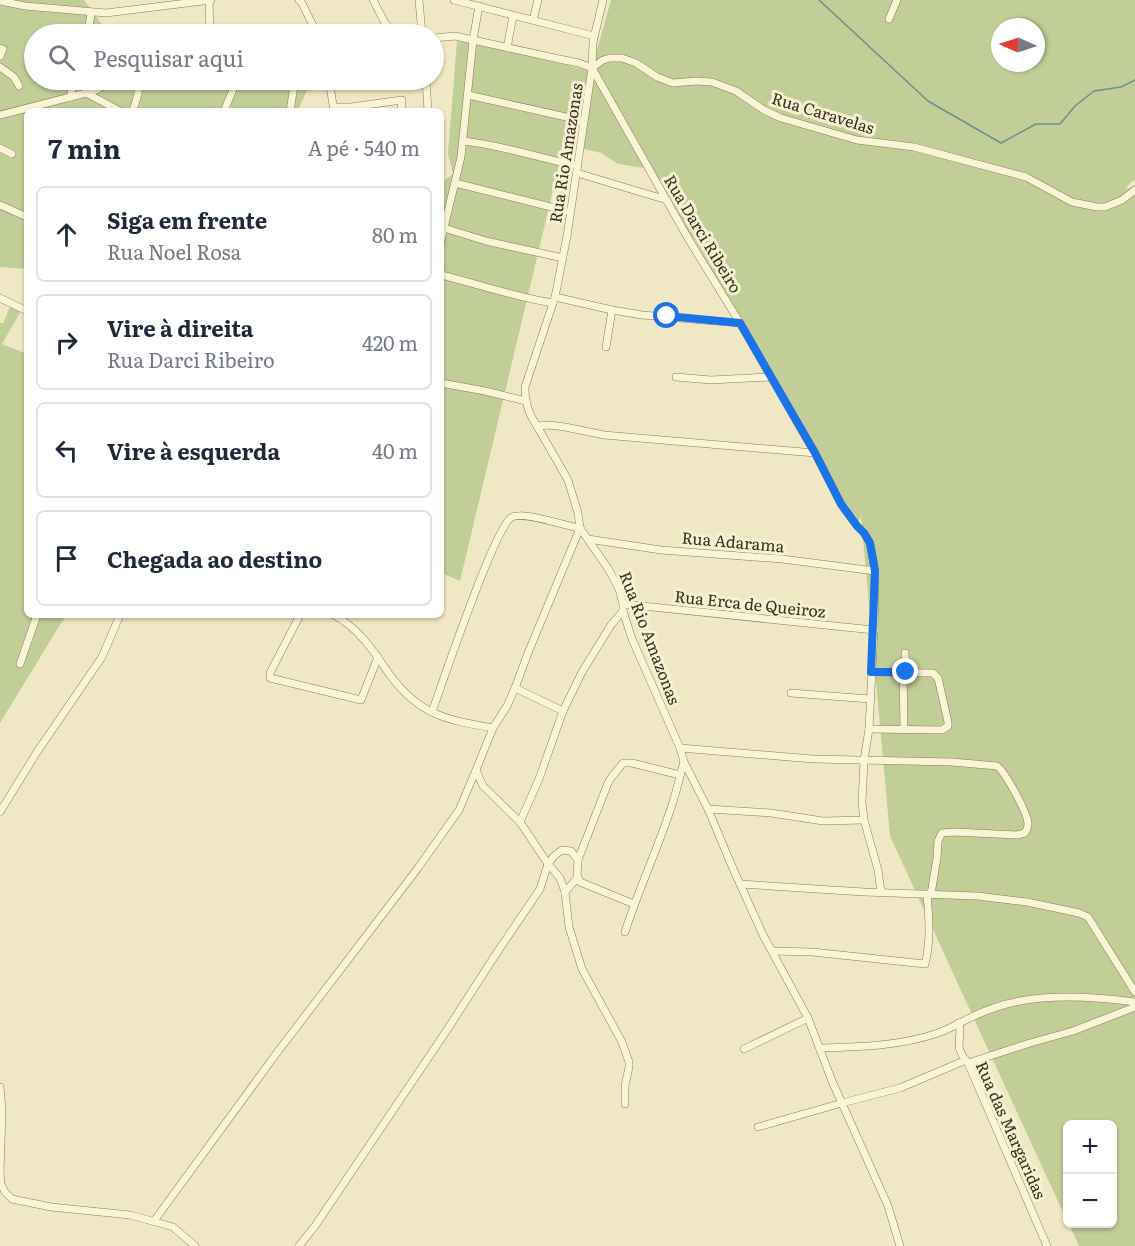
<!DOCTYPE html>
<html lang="pt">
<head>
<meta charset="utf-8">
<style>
  body { margin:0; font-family:Literata,serif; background:#f2f2f3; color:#1f2937 }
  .controls { position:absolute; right:18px; bottom:18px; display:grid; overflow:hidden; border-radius:9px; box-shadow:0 2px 4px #0004 }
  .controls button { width:54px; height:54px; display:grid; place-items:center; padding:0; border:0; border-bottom:2px solid #e0e1e3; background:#fff; color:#1f2937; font:30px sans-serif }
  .compass { position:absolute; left:991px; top:18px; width:54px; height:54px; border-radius:50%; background:#fff; box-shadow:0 2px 4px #0004; rotate:273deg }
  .stop { position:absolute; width:18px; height:18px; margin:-14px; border:4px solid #1a73e8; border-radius:50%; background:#fff }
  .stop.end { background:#1a73e8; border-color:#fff; box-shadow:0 2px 6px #0008 }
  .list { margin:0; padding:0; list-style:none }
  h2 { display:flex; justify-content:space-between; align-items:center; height:78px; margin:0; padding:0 24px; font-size:26px }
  h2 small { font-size:20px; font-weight:400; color:#747a83 }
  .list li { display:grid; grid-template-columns:39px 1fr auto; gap:18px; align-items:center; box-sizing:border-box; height:96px; margin:0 12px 12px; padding:0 12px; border:2px solid #e0e1e3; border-radius:9px }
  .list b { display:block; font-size:22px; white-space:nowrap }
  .list p { margin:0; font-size:20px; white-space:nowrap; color:#747a83 }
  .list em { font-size:20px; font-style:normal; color:#747a83 }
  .icon { flex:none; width:33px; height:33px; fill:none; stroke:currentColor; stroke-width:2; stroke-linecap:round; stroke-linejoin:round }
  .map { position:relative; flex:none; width:1135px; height:1246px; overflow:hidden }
  .search { position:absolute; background:#fff; box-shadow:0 2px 4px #0004; left:24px; top:24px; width:420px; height:66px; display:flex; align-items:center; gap:15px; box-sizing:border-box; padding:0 21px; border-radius:33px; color:#747a83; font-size:22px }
  .panel { position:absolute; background:#fff; box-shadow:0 2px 4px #0004; left:24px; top:108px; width:420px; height:510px; border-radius:9px }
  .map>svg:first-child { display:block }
</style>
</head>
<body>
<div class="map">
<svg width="1135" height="1246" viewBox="0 0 1135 1246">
  <rect width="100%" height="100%" fill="#f0e8c4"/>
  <!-- green -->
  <g fill="#c1ce97" fill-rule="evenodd">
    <path d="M0 0H84L109 34H34V80H311L298 111H27V269L0 267Z"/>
    <path d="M611 0H1135V180L1131 182 1125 190 1135 185V1246H1079L1069 1224H1112V1124H1068L1067 1221 890 836 861 516 857 526 695 241 644 168 618 164 601 153 564 144 460 581 441 573V183L453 174 448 154 457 41 493 47 591 71ZM1000 27H1036V63H1000Z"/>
    <path d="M11 305 21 311 2 344 27 354V615H66L0 723V323H3Z"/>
  </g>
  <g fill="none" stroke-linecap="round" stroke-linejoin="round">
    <!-- stream -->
    <path stroke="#6c918d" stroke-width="1.5" d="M819 0 928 101 1001 143 1036 124H1060L1075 106 1094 91 1121 87 1135 80"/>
    <!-- minor casing -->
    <g stroke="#8b7a59" stroke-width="8">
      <g id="minor">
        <path d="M209 0 210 34"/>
        <path d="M299 0 302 3 317 34"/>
        <path d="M373 0 385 23 394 34"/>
        <path d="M419 0 422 34"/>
        <path d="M454 0 594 36"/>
        <path d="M603 0 593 42 592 68 567 236 555 297 525 387C525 402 528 413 537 426L568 480 578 513 580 528 609 570 619 589 623 604V611L632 639 680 748 684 762 708 809 731 864 763 935 808 1018 832 1081 888 1206 900 1246"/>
        <path d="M0 1 25 6 106 13 211 0"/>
        <path d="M889 19 897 0"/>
        <path d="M533 20 538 0"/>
        <path d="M88 34 91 13"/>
        <path d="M434 38 455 36 559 59 579 63 592 68"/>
        <path d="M0 48 3 49 0 56"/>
        <path d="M507 48 513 16"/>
        <path d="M0 67 14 77 19 86"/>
        <path d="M592 68 689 240 740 323 815 453 841 504 857 526 864 533 870 543 875 571 874 630 869 729 864 760 862 803 864 820 878 870 881 892"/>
        <path d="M592 68 603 60 610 58H622L636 63 657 77 673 83 696 81 712 82 736 91 764 110 781 118 857 140 914 147 1026 177 1072 202 1097 207H1105L1122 200 1135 190"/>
        <path d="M329 80 334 111"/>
        <path d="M426 80 428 111"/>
        <path d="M86 93 120 111"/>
        <path d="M468 95 584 121"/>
        <path d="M71 97 73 80"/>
        <path d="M334 107H351L402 100 401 111"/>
        <path d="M133 111 138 94 139 80"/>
        <path d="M224 111 237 80"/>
        <path d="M290 111 295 80"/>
        <path d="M0 115 86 93 96 90 114 80"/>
        <path d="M463 141C502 145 539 158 578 166"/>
        <path d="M0 148 12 154"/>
        <path d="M577 173 667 200"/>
        <path d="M455 183 571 212"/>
        <path d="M0 205 27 217"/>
        <path d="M444 228 486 241 563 258"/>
        <path d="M441 240 461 157 473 40 479 6"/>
        <path d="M441 275C478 284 515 297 553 303"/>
        <path d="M555 297 612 310 642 315 740 323"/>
        <path d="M0 298 27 311"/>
        <path d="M606 347 612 310"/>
        <path d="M676 377 711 380 770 377"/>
        <path d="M441 383 485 391 526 401"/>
        <path d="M537 426 549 425 565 427 604 435 815 453"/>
        <path d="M588 539 661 550 782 559 875 571"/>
        <path d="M623 604 874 630"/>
        <path d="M300 615 270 673V678L361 700 378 657"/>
        <path d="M334 615C360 629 374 652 390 675 419 715 447 720 493 728"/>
        <path d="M905 653 906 672"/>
        <path d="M20 664 37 615"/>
        <path d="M903 672 904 730"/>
        <path d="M515 688 563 711"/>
        <path d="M791 693 870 699"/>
        <path d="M432 712C442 684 495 526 512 517 524 511 565 526 580 528L528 653 515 688 507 706 493 728 476 770 483 786 520 822 548 864 560 878 565 892 569 927 582 969 622 1042 629 1062V1067L625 1086V1104"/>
        <path d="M869 729 942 730 948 726V722L938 678 933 673H928L871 672"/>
        <path d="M680 748 813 759 952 762 997 766C1005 772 1028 813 1028 824 1028 829 1027 828 1025 833L1017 835 954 832 942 833 938 841 937 858 931 894"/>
        <path d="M708 809 771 813 823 821 864 820"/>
        <path d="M0 812 37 752 102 657 120 615"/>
        <path d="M520 822 539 779 563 711 582 672 611 625 623 611"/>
        <path d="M578 860 608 783 611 778 623 763H632L680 775"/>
        <path d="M740 884 864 892 977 896 1027 902 1079 913 1088 917 1135 992"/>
        <path d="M565 892 578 877"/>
        <path d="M625 932C639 888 659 846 673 802 677 789 680 775 684 762"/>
        <path d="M772 951 812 952 925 964C931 942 929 917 927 894"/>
        <path d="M959 1023C963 1042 952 1044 968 1063L1047 1246"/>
        <path d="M820 1048C860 1047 900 1046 938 1033 950 1029 960 1022 972 1017 986 1010 1004 1004 1020 1001 1057 994 1097 997 1135 1002"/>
        <path d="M744 1049 808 1018"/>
        <path d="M968 1063 1030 1043 1073 1031 1135 1007"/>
        <path d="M0 1087 2 1110 0 1174"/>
        <path d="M758 1127 842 1103 900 1088 966 1060"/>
        <path d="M0 1174 1 1184 5 1192 12 1199 51 1207 130 1215 145 1219 173 1227 195 1246"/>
        <path d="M154 1221 276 1054 418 868 459 810 476 770"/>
        <path d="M299 1246 315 1226 447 1030 496 954 540 889 548 864 554 856 562 850 571 851 578 860 577 876 580 882 634 904"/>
      </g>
    </g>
    <!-- minor -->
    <use href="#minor" stroke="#faf4d7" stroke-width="7"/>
  </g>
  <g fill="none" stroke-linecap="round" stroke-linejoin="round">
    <!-- route -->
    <path stroke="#1a73e8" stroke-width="8" d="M667 316 740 323 815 453 841 504 857 526 864 533 870 543 875 571 871 672H906"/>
  </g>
  <g text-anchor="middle" stroke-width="6" stroke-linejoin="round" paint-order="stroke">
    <!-- street labels -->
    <g font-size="16" fill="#3a2f1e" stroke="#f7f1d4">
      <text transform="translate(823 113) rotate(17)" y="6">Rua Caravelas</text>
      <text transform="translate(566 153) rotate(-81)" y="6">Rua Rio Amazonas</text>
      <text transform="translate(703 234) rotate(59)" y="6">Rua Darci Ribeiro</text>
      <text transform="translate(733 542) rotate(5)" y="6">Rua Adarama</text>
      <text transform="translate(750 604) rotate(6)" y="6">Rua Erca de Queiroz</text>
      <text transform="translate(650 638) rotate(69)" y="6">Rua Rio Amazonas</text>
      <text transform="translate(1011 1130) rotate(66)" y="6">Rua das Margaridas</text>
    </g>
  </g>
</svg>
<div class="controls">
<button>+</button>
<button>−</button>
</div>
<svg class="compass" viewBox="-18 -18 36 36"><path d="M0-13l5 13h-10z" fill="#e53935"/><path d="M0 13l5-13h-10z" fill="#747a83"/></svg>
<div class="stop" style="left:667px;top:316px"></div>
<div class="stop end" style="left:906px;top:672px"></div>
<div class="search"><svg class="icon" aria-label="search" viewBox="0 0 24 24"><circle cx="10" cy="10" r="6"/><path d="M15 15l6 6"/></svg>Pesquisar aqui</div>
<section class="panel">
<h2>7 min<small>A pé · 540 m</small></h2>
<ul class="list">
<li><svg class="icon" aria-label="ahead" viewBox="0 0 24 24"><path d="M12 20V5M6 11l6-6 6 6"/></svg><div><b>Siga em frente</b><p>Rua Noel Rosa</p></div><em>80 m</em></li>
<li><svg class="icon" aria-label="right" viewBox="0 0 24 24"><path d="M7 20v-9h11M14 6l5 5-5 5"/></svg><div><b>Vire à direita</b><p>Rua Darci Ribeiro</p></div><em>420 m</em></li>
<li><svg class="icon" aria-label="left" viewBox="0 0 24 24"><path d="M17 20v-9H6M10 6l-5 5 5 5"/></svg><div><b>Vire à esquerda</b></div><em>40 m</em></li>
<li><svg class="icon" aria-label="arrive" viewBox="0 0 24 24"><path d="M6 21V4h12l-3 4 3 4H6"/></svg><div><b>Chegada ao destino</b></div></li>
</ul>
</section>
</div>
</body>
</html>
